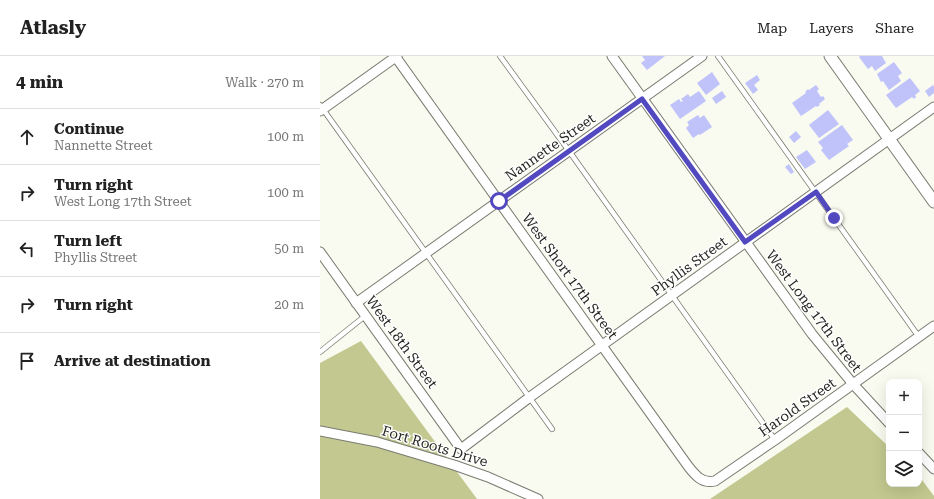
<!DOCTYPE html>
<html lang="en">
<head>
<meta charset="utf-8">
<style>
  body { margin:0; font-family:"Roboto Serif",serif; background:#f6f6f6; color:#222 }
  .controls { position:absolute; right:12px; bottom:12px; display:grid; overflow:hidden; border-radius:8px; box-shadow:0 4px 16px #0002 }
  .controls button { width:36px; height:36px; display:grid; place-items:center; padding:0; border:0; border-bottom:1px solid #e0e0e0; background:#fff; color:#222; font:20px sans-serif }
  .stop { position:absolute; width:12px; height:12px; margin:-9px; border:3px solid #5248bf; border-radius:50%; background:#fff }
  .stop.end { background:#5248bf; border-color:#fff; box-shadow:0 1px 4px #0008 }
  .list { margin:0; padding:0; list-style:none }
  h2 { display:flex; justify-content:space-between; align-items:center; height:52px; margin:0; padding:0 16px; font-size:17px }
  h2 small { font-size:13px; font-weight:400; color:#767676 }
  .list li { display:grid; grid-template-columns:26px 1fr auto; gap:12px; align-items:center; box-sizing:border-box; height:56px; padding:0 16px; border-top:1px solid #e0e0e0 }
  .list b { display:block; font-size:15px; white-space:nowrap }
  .list p { margin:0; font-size:13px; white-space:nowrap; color:#767676 }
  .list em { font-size:13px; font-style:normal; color:#767676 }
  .icon { flex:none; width:22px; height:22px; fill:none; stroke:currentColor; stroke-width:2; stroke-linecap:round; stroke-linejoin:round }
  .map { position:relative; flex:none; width:614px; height:443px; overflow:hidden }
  header { display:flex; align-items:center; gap:24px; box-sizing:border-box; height:56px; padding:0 20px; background:#fff; border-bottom:1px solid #e0e0e0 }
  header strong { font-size:19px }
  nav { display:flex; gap:22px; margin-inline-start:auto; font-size:14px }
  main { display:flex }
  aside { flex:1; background:#fff }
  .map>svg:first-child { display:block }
</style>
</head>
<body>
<header>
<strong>Atlasly</strong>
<nav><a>Map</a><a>Layers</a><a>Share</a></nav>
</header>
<main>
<aside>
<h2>4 min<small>Walk · 270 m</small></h2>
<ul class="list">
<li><svg class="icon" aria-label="ahead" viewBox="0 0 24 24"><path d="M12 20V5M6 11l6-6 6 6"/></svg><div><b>Continue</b><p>Nannette Street</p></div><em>100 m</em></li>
<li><svg class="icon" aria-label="right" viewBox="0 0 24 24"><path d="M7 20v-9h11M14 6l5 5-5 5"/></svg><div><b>Turn right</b><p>West Long 17th Street</p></div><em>100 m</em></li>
<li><svg class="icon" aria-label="left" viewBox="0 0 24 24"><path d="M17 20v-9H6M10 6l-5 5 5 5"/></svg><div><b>Turn left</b><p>Phyllis Street</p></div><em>50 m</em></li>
<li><svg class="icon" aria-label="right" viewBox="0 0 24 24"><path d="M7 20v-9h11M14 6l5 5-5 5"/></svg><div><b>Turn right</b></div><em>20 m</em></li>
<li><svg class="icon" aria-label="arrive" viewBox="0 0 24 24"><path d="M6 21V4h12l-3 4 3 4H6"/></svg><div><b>Arrive at destination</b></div></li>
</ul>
</aside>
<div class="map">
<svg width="614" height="443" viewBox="0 0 614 443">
  <rect width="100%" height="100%" fill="#f9fbf0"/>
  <!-- forest -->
  <g fill="#c2c88f">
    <path d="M41 285 157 443H0V307Z"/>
    <path d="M527 351 569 391V428H599V420L614 440V443H390Z"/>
  </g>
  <!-- building -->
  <g fill="#bfc3f9">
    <path d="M322 0H345L327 14 321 7 325 4Z"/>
    <path d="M540 0H562L566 7 555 15 552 10 548 13 539 1Z"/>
    <path d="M574 6 582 17 578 20 581 25 569 34 563 25 561 26 557 18Z"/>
    <path d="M392 16 400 28 386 39 377 27Z"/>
    <path d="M437 19 440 24 434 29 438 34 433 38 425 27Z"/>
    <path d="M590 22 600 35 595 39 596 41 594 43 592 41 576 52 566 39Z"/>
    <path d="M496 29 499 33 497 35 501 41 503 40 505 43 499 48 500 49 497 51 496 50 481 60 472 47 486 37 485 36 488 33 489 34Z"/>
    <path d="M613 29 614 31V37L609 41 605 35Z"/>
    <path d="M379 35 386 45 360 63 350 49 359 43 361 46 363 45 361 43 368 38 370 41Z"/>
    <path d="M402 35 406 41 396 48 392 42Z"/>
    <path d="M508 54 519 68 499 82 489 69Z"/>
    <path d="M378 59 380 62 384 59 392 71 380 79 379 78 373 82 366 72 369 69 367 66Z"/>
    <path d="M522 69 533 84 527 88 529 90 509 104 501 94 503 92 498 86Z"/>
    <path d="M476 75 481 81 474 87 469 81Z"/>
    <path d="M487 94 496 106 485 113 476 101Z"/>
    <path d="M469 108 474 116 471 118 465 111Z"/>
  </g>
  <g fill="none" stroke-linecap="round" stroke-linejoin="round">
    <!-- service casing -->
    <g stroke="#7a7b71" stroke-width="6">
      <g id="service">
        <path d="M180 0 249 95 455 384"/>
        <path d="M398 0 599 281"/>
        <path d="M0 49 232 373"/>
        <path d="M0 296 45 260"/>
      </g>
    </g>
    <!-- minor casing -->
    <g stroke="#7a7b71" stroke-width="11">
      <g id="minor">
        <path d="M75 0 368 410C375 419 382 428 395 425L455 384 614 270"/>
        <path d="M292 0 492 278 533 328 569 367"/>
        <path d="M0 55 77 0"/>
        <path d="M0 196 141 393 210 341 614 51"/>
        <path d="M36 247 382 0"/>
        <path d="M0 375 57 386 134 409 168 421 218 443"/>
        <path d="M599 397 614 413"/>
      </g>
    </g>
    <!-- tertiary casing -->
    <g stroke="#7a7b71" stroke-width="13">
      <path id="tertiary" d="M510 0 614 146"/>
    </g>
    <!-- service -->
    <use href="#service" stroke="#fff" stroke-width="4.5"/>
    <!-- minor -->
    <use href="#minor" stroke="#fff" stroke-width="9"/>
    <!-- tertiary -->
    <use href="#tertiary" stroke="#fff" stroke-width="11"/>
  </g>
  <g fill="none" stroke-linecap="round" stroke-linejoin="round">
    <!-- route -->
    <path stroke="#5248bf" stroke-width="5" d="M179 145 322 43 425 186 496 136 514 162"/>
  </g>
  <g text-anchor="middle" stroke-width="3" stroke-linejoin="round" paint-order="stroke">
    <!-- street labels -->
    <g font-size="14" fill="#252521" stroke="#fff">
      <text transform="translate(230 91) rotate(-35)" y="5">Nannette Street</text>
      <text transform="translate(369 210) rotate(-36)" y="5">Phyllis Street</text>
      <text transform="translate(250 220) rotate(54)" y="5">West Short 17th Street</text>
      <text transform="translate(494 255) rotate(53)" y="5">West Long 17th Street</text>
      <text transform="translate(82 286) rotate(54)" y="5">West 18th Street</text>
      <text transform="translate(477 351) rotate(-35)" y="5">Harold Street</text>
      <text transform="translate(115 390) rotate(17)" y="5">Fort Roots Drive</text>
    </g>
  </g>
</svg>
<div class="controls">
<button>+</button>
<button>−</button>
<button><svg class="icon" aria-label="layers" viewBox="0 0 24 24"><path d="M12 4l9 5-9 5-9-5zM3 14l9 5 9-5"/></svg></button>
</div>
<div class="stop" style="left:179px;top:145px"></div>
<div class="stop end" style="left:514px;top:162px"></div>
</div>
</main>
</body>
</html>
